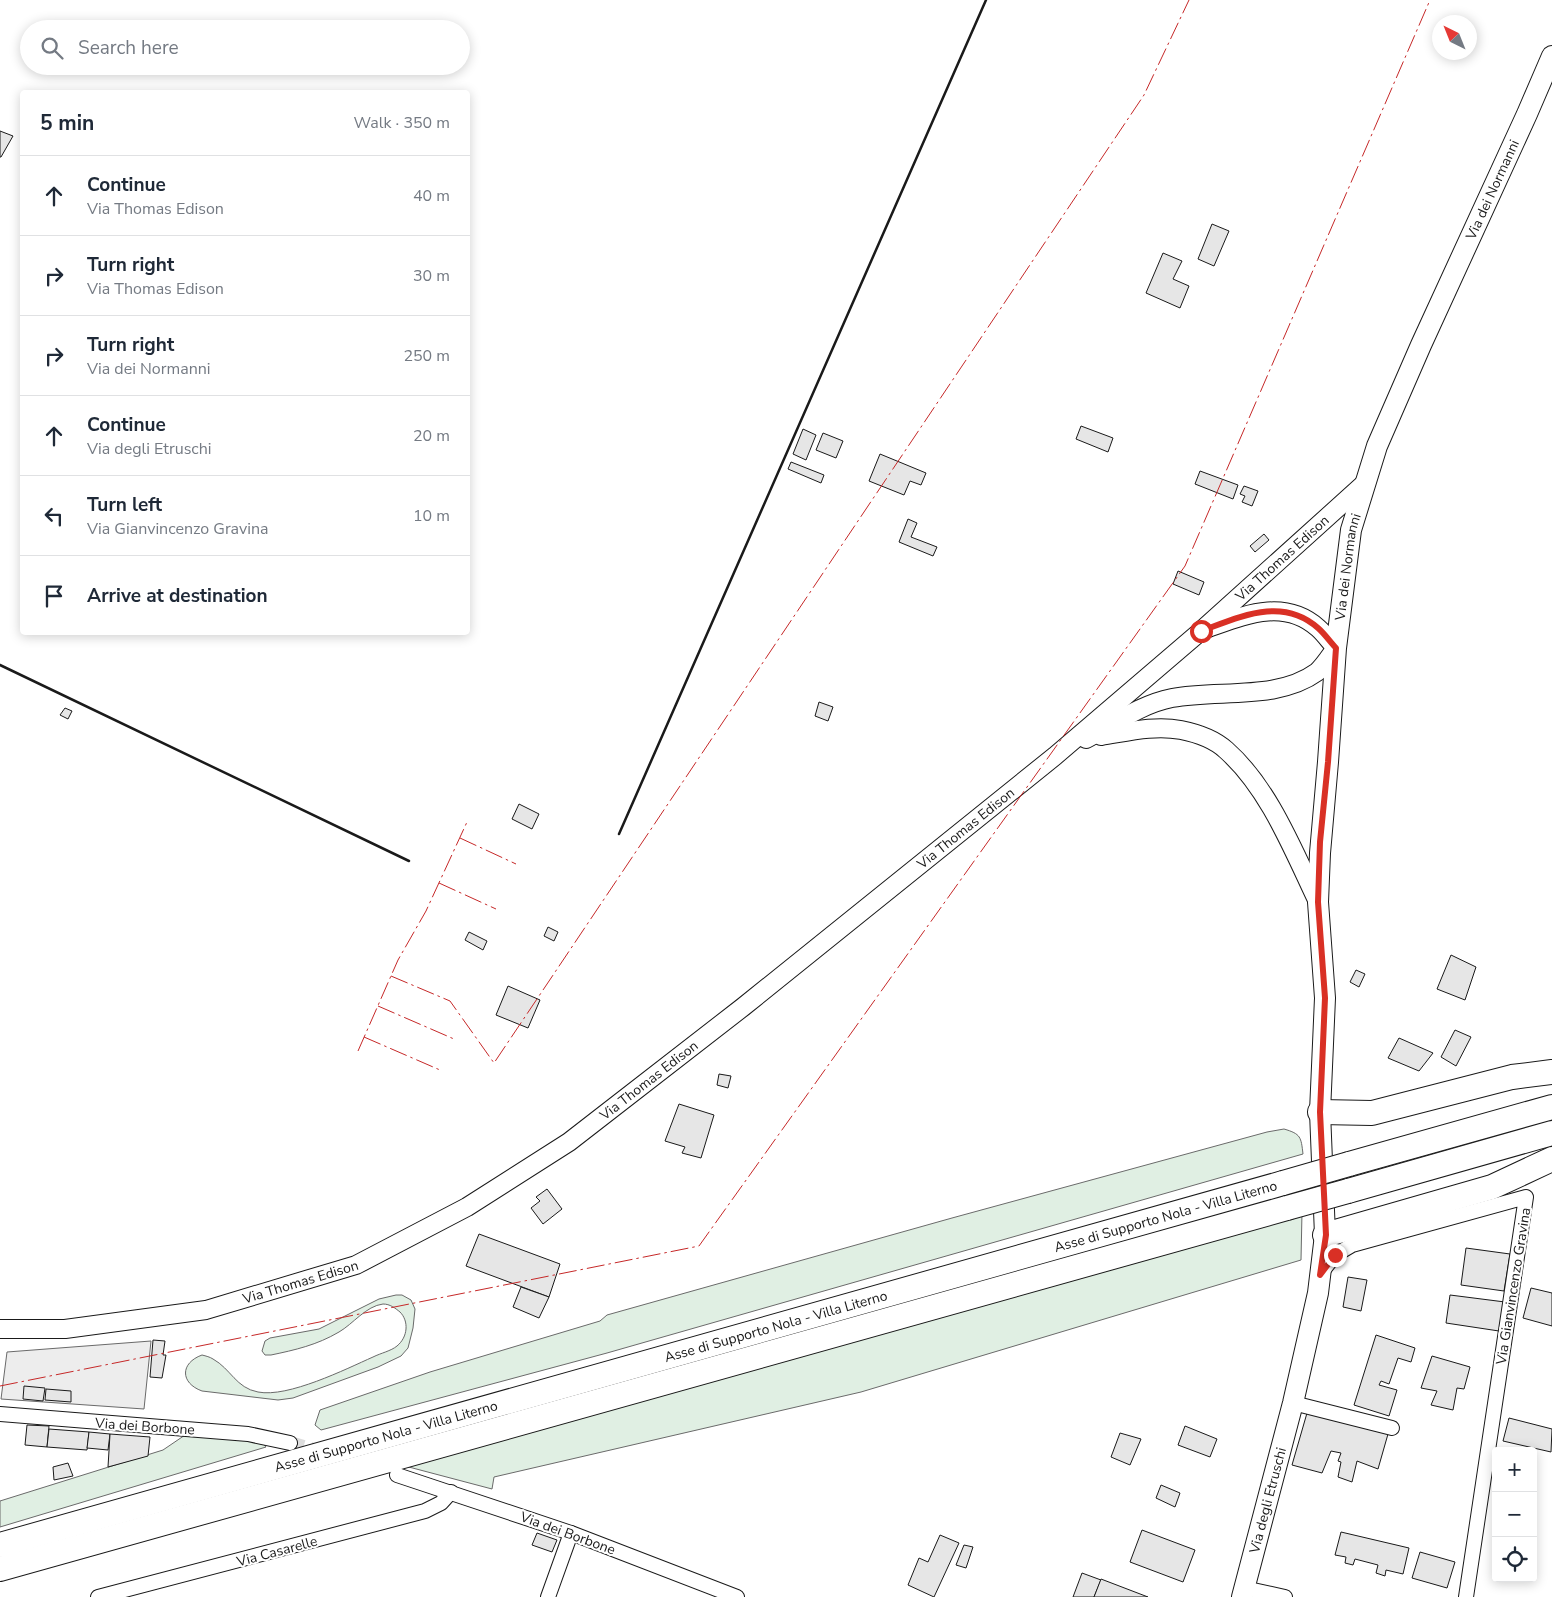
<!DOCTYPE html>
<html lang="en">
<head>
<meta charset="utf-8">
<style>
  body { margin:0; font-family:"Nunito Sans",sans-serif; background:#f2f2f3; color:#1f2937 }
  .controls { position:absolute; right:15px; bottom:15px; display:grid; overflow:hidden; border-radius:5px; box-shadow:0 2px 12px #0003 }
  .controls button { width:45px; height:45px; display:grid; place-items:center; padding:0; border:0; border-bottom:1px solid #e0e1e3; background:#fff; color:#1f2937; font:25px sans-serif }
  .compass { position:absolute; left:1432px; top:15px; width:45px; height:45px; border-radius:50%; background:#fff; box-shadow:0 2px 12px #0003; rotate:317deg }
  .stop { position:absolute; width:15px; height:15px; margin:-11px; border:4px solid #d93025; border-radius:50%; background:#fff }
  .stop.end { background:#d93025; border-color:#fff; box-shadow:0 1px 5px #0008 }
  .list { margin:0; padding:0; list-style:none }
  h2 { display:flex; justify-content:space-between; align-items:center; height:65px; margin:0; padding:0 20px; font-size:21px }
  h2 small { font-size:16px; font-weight:400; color:#747a83 }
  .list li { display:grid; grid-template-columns:32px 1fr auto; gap:15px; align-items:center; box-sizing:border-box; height:80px; padding:0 20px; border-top:1px solid #e0e1e3 }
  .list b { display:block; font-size:19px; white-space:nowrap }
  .list p { margin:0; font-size:16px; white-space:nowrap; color:#747a83 }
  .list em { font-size:16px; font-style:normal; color:#747a83 }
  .icon { flex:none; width:28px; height:28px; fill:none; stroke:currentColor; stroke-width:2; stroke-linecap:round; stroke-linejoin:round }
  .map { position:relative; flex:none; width:1552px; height:1597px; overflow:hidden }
  .search { position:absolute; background:#fff; box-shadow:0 2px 12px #0003; left:20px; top:20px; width:450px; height:55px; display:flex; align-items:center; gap:12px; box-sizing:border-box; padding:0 18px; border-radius:28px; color:#747a83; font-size:19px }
  .panel { position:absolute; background:#fff; box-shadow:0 2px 12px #0003; left:20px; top:90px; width:450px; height:545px; border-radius:5px }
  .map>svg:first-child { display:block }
</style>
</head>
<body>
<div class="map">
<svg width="1552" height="1597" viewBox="0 0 1552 1597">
  <rect width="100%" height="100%" fill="#fff"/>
  <!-- green -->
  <g fill="#e0efe3" stroke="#6a6a6a">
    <path d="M1284 1129C1301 1134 1301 1137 1303 1154L607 1353 321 1430 315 1425 320 1410 430 1372 600 1321 607 1315 952 1218 1267 1132Z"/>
    <path d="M1302 1212 1301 1260 861 1392 494 1477 492 1489 405 1466Z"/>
    <path d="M396 1295H402L411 1300 415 1309 413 1328 408 1348 401 1356 378 1367 293 1398 278 1400 202 1391C180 1383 180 1363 202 1355 206 1356 210 1357 213 1359 231 1369 236 1388 258 1392 288 1398 346 1369 373 1357 381 1353 391 1351 397 1346 408 1337 409 1321 400 1312 395 1308 390 1304 383 1304 366 1306 353 1324 339 1332 317 1345 295 1350 271 1355H265L262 1351 265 1341 270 1338 319 1329 379 1299Z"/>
    <path d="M188 1433 262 1442 266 1447 0 1527V1501L163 1450Z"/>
  </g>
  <!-- parking -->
  <path fill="#ededed" stroke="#6a6a6a" d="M151 1341 144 1409 1 1399 7 1352Z"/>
  <!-- building -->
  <g fill="#e6e6e6" stroke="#1a1a1a">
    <path d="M0 131 13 136 1 157H0Z"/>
    <path d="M1212 224 1229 231 1214 266 1198 259Z"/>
    <path d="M1163 253 1182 261 1173 279 1189 286 1180 308 1146 293Z"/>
    <path d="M1081 426 1113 438 1108 452 1076 439Z"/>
    <path d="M803 429 816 435 806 460 793 454Z"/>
    <path d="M823 433 843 441 836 458 816 450Z"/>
    <path d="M880 454 926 473 921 485 910 481 904 495 869 481Z"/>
    <path d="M791 462 824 475 821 483 788 469Z"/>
    <path d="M1200 471 1238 485 1233 499 1195 484Z"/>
    <path d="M1244 486 1258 491 1252 506 1242 502 1245 496 1240 494Z"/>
    <path d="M908 519 917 523 911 537 937 547 933 556 899 542Z"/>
    <path d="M1264 534 1269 540 1255 552 1250 546Z"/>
    <path d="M1178 571 1204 582 1199 595 1173 584Z"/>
    <path d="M819 702 833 707 828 721 815 716Z"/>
    <path d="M65 708 72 711 68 719 60 715Z"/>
    <path d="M519 804 539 814 532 829 512 819Z"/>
    <path d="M548 927 558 932 554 941 544 936Z"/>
    <path d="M469 932 487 941 483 950 465 940Z"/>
    <path d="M1451 955 1476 967 1465 1000 1437 989Z"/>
    <path d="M1356 970 1365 974 1359 987 1350 982Z"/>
    <path d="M508 986 540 1000 528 1028 496 1015Z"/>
    <path d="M1455 1030 1471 1037 1456 1066 1441 1057Z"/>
    <path d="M1399 1038 1433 1053 1419 1071 1388 1058Z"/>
    <path d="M719 1074 731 1076 728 1088 717 1085Z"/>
    <path d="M679 1104 714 1115 701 1158 682 1153 685 1147 665 1141Z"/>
    <path d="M547 1189 562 1209 543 1224 531 1208 540 1201 536 1197Z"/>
    <path d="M479 1234 560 1264 549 1297 466 1266Z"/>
    <path d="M1466 1248 1510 1254 1504 1291 1461 1285Z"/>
    <path d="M1348 1277 1367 1280 1361 1311 1343 1307Z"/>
    <path d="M521 1287 549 1297 539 1318 513 1307Z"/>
    <path d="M1531 1288 1552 1293V1326L1523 1318Z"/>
    <path d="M1450 1295 1505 1302 1499 1331 1446 1323Z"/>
    <path d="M1376 1335 1415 1348 1411 1362 1398 1358 1389 1384 1381 1381 1379 1385 1397 1390 1389 1416 1354 1405Z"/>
    <path d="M153 1340 165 1341 163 1355H166L162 1378 150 1377Z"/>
    <path d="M1432 1356 1470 1367 1464 1389 1457 1388 1453 1410 1431 1405 1437 1391 1421 1388Z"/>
    <path d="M24 1386 45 1388 43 1401 23 1399Z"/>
    <path d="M46 1389 71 1391V1402L45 1400Z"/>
    <path d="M1307 1413 1388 1434 1378 1469 1357 1461 1352 1482 1338 1477 1341 1462 1338 1461 1341 1453 1331 1451 1322 1473 1292 1465Z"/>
    <path d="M1509 1418 1552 1429 1551 1452 1503 1441Z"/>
    <path d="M27 1425 49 1426 47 1447 25 1445Z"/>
    <path d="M1185 1426 1217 1439 1210 1457 1178 1445Z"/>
    <path d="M49 1429 89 1432 87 1450 47 1447Z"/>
    <path d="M89 1432 110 1434 108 1450 87 1448Z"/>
    <path d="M1120 1433 1141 1439 1130 1465 1111 1457Z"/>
    <path d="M110 1434 150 1437 148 1456 108 1467Z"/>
    <path d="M68 1463 73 1476 54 1480 53 1467Z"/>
    <path d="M1161 1485 1180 1493 1175 1507 1156 1498Z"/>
    <path d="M1142 1530 1195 1550 1183 1582 1130 1562Z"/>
    <path d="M1341 1532 1409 1548 1403 1574 1386 1570 1385 1576 1376 1573 1378 1565 1355 1559 1353 1565 1345 1563 1346 1557 1335 1555Z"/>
    <path d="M537 1533 557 1540 552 1552 532 1545Z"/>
    <path d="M940 1535 959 1543 934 1597 908 1585 919 1558 928 1562Z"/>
    <path d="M964 1545 973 1547 966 1568 956 1565Z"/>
    <path d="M1420 1552 1455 1562 1447 1588 1412 1578Z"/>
    <path d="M1082 1573 1101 1580 1094 1597H1073Z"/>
    <path d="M1101 1579 1148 1597H1094Z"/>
  </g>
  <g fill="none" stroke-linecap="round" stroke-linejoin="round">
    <!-- minor-tunnel -->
    <path stroke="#ddd" stroke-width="14" stroke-dasharray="14 7" stroke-linecap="butt" d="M290 1443 320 1452"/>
    <!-- minor casing -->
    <g stroke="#1a1a1a" stroke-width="16">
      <g id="minor">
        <path d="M1321 1273 1335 1255 1352 1245 1526 1197 1466 1597"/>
        <path d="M1293 1403 1392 1428"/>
        <path d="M0 1414 248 1434 290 1443"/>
        <path d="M397 1475 571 1533 737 1597"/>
        <path d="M1244 1588 1285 1597"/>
        <path d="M98 1597 425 1511 441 1503 451 1492"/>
        <path d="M548 1597 571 1533"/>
      </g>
    </g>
    <!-- tertiary casing -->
    <g stroke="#1a1a1a" stroke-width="20">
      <g id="tertiary">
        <path d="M1101 736C1127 732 1154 725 1181 730 1196 733 1214 739 1226 750 1269 788 1293 850 1318 902"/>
        <path d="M1086 739C1114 724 1141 704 1172 698 1219 689 1277 701 1317 672 1324 666 1330 656 1336 648 1330 642 1325 634 1318 628 1284 598 1245 615 1208 628"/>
        <path id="s1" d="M0 1329H65L206 1310 356 1265 467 1207 569 1142 743 1007 1055 756 1201 631 1364 484"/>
      </g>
    </g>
    <!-- secondary casing -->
    <g stroke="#1a1a1a" stroke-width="22">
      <g id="secondary">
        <path id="s2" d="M1242 1597 1293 1403 1318 1293 1325 1235 1320 1112 1325 998 1318 902 1320 853 1328 762 1336 648 1351 530 1377 446 1421 345 1527 114 1552 56"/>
      </g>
    </g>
    <!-- trunk casing -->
    <g stroke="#1a1a1a" stroke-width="26">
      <g id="trunk">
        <path d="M1320 1112 1372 1113 1512 1077 1552 1072"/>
        <path d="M1349 1164 1552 1107"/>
        <path d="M1348 1191 1552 1133"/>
        <path d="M1325 1235 1492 1187 1552 1159"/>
        <path id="s3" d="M0 1545 1283 1183"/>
        <path d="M0 1569 1287 1208"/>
      </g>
    </g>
    <!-- minor -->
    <use href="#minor" stroke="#fff" stroke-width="14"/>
    <!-- tertiary -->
    <use href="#tertiary" stroke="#fff" stroke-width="18"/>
    <!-- secondary -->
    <use href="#secondary" stroke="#fff" stroke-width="20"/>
    <!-- trunk -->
    <use href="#trunk" stroke="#fff" stroke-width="24"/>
    <!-- trunk-bridge casing -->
    <g stroke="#1a1a1a" stroke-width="26" stroke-linecap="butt">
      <g id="trunk-bridge">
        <path d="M1283 1183 1349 1164"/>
        <path d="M1287 1208 1348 1191"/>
      </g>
    </g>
    <!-- trunk-bridge -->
    <use href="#trunk-bridge" stroke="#fff" stroke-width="24"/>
    <!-- wall -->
    <g stroke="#1a1a1a" stroke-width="2.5">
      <path d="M0 665 409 861"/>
      <path d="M619 834 986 0"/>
    </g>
    <!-- power -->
    <g stroke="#c62828" stroke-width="1" stroke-dasharray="18 4 2.5 4" stroke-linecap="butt">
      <path d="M460 838 516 864"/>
      <path d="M439 883 496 909"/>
      <path d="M391 976 450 1001 494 1063 1144 95 1189 0"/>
      <path d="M378 1006 454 1039"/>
      <path d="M364 1037 440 1070"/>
      <path d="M358 1051 398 960 426 911 467 822"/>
      <path d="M0 1386 699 1246 1185 566 1430 0"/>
    </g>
  </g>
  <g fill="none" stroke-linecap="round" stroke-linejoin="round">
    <!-- route -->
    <path stroke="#d93025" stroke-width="6" d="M1201 631C1240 617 1282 596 1318 628 1325 634 1330 642 1336 648L1328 762 1320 842 1318 902 1325 998 1320 1112 1326 1235 1320 1275 1335 1255"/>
  </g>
  <g text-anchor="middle" stroke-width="4" stroke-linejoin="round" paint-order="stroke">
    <!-- street labels -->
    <g font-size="14" fill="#1a1a1a" stroke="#fff">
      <text dy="5" stroke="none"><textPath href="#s2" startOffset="1448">Via dei Normanni</textPath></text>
      <text dy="5" stroke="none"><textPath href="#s1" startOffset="1532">Via Thomas Edison</textPath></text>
      <text dy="5" stroke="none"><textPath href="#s2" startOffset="1042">Via dei Normanni</textPath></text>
      <text dy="5" stroke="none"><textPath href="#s1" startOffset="1116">Via Thomas Edison</textPath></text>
      <text dy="5" stroke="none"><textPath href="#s1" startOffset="711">Via Thomas Edison</textPath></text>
      <text dy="5" stroke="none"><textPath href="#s3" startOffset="1211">Asse di Supporto Nola - Villa Literno</textPath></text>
      <text dy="5" stroke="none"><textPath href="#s1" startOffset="306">Via Thomas Edison</textPath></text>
      <text transform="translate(1513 1286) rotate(-81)" y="5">Via Gianvincenzo Gravina</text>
      <text dy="5" stroke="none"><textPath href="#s3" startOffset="806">Asse di Supporto Nola - Villa Literno</textPath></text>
      <text transform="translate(145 1426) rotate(4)" y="5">Via dei Borbone</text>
      <text dy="5" stroke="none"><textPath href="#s3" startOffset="401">Asse di Supporto Nola - Villa Literno</textPath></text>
      <text dy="5" stroke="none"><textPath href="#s2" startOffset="100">Via degli Etruschi</textPath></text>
      <text transform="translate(568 1533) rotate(20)" y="5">Via dei Borbone</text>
      <text transform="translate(277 1551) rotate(-15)" y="5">Via Casarelle</text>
    </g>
  </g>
</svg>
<div class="controls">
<button>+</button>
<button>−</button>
<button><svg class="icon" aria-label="locate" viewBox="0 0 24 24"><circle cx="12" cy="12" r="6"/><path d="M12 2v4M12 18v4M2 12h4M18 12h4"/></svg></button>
</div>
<svg class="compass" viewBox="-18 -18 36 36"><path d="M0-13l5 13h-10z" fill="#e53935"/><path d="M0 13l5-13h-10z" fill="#747a83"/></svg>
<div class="stop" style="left:1201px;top:631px"></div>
<div class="stop end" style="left:1335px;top:1255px"></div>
<div class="search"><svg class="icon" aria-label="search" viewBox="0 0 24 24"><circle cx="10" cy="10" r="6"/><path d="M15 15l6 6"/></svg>Search here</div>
<section class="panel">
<h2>5 min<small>Walk · 350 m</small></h2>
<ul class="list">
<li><svg class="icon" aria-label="ahead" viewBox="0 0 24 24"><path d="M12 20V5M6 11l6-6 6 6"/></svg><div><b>Continue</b><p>Via Thomas Edison</p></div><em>40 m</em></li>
<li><svg class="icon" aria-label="right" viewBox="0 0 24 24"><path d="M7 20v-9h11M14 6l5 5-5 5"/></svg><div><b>Turn right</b><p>Via Thomas Edison</p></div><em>30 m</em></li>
<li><svg class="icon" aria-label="right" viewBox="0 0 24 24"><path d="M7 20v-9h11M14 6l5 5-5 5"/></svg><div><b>Turn right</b><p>Via dei Normanni</p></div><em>250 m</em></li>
<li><svg class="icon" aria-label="ahead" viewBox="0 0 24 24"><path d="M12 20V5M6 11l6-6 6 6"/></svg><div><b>Continue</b><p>Via degli Etruschi</p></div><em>20 m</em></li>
<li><svg class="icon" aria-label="left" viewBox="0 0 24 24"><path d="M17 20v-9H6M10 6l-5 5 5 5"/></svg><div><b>Turn left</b><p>Via Gianvincenzo Gravina</p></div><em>10 m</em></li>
<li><svg class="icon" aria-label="arrive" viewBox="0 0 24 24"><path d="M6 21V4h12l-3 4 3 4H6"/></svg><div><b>Arrive at destination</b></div></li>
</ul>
</section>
</div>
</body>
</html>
